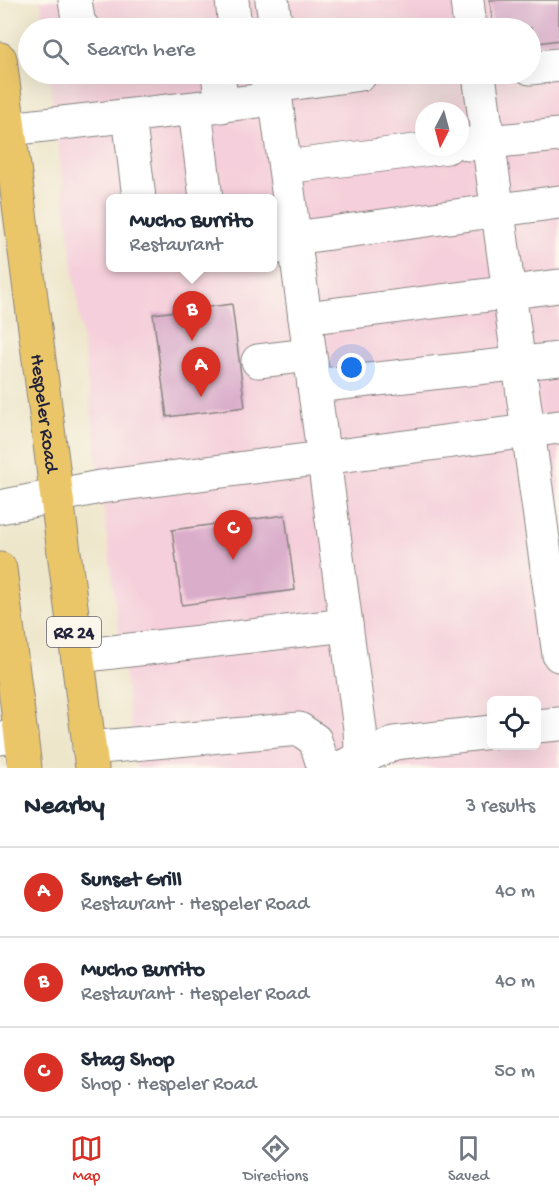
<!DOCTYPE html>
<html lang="en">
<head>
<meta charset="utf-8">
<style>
  body { margin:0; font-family:"Gochi Hand",sans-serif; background:#f2f2f3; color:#1f2937 }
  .controls { position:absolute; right:18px; bottom:18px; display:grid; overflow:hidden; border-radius:9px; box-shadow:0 6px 24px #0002 }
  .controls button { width:54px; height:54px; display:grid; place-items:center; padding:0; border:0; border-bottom:2px solid #e0e1e3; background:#fff; color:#1f2937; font:30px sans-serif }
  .compass { position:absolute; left:415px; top:102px; width:54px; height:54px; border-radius:50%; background:#fff; box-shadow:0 6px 24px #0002; rotate:186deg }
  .you { position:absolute; left:352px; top:368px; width:21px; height:21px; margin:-15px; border:4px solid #fff; border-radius:50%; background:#1a73e8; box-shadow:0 0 0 9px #1a73e833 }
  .badge { display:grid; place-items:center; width:39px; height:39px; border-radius:50%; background:#d93025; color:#fff; font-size:20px; font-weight:700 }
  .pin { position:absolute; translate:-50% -50px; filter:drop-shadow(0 2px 3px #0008) }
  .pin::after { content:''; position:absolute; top:32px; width:21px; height:18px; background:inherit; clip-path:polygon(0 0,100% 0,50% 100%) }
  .popup { position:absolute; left:106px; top:194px; width:171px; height:78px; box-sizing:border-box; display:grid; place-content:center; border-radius:9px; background:#fff; filter:drop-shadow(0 2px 4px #0005); font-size:20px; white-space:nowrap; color:#747a83 }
  .popup b { font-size:22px; color:#1f2937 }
  .popup::after { content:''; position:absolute; left:50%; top:100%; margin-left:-12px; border:12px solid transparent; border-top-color:#fff }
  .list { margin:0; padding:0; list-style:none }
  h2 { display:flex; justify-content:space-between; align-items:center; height:78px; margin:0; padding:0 24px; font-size:26px }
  h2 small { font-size:20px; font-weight:400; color:#747a83 }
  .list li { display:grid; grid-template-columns:39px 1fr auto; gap:18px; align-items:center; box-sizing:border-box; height:90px; padding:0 24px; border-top:2px solid #e0e1e3 }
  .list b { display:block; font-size:22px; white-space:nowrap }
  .list p { margin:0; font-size:20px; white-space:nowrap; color:#747a83 }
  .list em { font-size:20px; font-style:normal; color:#747a83 }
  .icon { flex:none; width:33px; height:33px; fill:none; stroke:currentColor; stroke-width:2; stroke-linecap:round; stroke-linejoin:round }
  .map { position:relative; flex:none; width:559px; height:768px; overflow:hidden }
  .search { position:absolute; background:#fff; box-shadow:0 6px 24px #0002; left:18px; right:18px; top:18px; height:66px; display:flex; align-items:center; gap:15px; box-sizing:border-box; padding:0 21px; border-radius:33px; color:#747a83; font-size:22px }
  .sheet { height:348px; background:#fff }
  nav { display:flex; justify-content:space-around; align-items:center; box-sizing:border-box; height:84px; border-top:2px solid #e0e1e3; background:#fff; font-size:16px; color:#747a83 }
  nav a { display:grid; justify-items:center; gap:3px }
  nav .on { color:#d93025 }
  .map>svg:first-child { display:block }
</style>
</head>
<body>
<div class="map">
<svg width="559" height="768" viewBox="0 0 559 768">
  <rect width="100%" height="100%" fill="#fbf7ec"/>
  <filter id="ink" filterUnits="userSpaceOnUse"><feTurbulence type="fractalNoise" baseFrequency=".0167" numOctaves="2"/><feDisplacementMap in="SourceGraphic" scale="12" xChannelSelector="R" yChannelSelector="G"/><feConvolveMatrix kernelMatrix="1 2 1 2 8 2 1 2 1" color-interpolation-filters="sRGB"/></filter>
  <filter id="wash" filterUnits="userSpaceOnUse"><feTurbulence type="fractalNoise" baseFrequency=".008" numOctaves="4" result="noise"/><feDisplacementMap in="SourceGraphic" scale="24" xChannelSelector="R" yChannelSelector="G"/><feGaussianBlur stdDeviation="1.35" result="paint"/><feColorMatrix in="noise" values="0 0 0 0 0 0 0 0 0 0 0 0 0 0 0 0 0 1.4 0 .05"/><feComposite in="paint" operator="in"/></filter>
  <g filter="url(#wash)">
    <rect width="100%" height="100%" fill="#eee6ca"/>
    <!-- built -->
    <path fill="#f5cfdb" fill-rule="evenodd" d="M40 0H559V768H136L49 74H530V28H44ZM424 111H460V147H424ZM111 198H273V268H111ZM492 700H536V746H492Z"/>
    <g id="blocks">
      <!-- building -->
      <g fill="#daadcb">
        <path d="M490 0H559V40L531 44V28H493Z"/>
        <path d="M232 304 245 407 167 417 153 314Z"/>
        <path d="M285 515 295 590 182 605 172 530Z"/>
      </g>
    </g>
  </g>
  <g filter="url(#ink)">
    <use href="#blocks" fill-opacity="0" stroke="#888482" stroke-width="1.5"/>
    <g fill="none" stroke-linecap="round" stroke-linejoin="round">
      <!-- minor casing -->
      <g stroke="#888482" stroke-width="35">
        <g id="minor">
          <path d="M75 0 79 26 83 28"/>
          <path d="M232 0 235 28"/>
          <path d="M272 0 276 28"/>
          <path d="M467 0 470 28"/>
          <path d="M530 68 559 65"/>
          <path d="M218 74 222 106"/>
          <path d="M276 74 274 86 360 729 362 768"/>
          <path d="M479 75 559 655"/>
          <path d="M195 110 206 198"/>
          <path d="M129 116 139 198"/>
          <path d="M9 129 257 101 274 86 361 74"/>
          <path d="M468 144 559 135"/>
          <path d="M285 167 447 147"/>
          <path d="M275 248 294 238 559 202"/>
          <path d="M305 318 559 286"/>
          <path d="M258 361 309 355"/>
          <path d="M314 386 559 359"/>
          <path d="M0 507 100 487 559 427"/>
          <path d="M78 656 346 625"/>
          <path d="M536 726 559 724"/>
          <path d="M0 738 21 735"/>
          <path d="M89 748 299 729 315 740 324 768"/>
          <path d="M342 767 394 743 492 732"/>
        </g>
      </g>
      <!-- major casing -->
      <g stroke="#888482" stroke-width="35">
        <g id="major">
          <path id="s1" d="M0 59 92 768"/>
          <path d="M0 569 25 768"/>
        </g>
      </g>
      <!-- minor -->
      <use href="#minor" stroke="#fff" stroke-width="33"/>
      <!-- major -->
      <use href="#major" stroke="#ebc669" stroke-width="33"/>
    </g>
  </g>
  <g text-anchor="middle" stroke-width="4.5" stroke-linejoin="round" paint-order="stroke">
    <!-- shield labels -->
    <rect fill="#fbf7ec" stroke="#636270" stroke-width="1.5" x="47" y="617" width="54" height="30" rx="4.5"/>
    <g font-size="18" font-weight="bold" fill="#22223b">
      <text x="74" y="638">RR 24</text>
    </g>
    <!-- street labels -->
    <g font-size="20" fill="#22223b" stroke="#fbf7ec">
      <text dy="7" stroke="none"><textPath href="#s1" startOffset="357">Hespeler Road</textPath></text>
    </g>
  </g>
</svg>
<div class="controls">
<button><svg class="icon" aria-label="locate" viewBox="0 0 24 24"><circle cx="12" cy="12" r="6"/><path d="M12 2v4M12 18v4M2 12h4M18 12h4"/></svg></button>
</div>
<svg class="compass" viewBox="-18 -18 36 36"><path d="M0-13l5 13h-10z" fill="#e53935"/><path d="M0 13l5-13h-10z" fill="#747a83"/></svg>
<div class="you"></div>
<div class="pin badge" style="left:201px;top:397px">A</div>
<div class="pin badge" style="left:192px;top:341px">B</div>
<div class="popup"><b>Mucho Burrito</b>Restaurant</div>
<div class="pin badge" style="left:233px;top:560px">C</div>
<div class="search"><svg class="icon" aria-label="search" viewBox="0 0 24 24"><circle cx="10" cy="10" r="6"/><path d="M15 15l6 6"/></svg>Search here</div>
</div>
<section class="sheet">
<h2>Nearby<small>3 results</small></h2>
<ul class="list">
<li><span class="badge">A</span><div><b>Sunset Grill</b><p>Restaurant · Hespeler Road</p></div><em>40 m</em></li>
<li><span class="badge">B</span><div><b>Mucho Burrito</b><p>Restaurant · Hespeler Road</p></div><em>40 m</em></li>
<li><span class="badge">C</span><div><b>Stag Shop</b><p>Shop · Hespeler Road</p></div><em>50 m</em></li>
</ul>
</section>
<nav>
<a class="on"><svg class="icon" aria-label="map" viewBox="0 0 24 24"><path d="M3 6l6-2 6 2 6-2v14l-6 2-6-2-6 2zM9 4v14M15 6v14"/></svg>Map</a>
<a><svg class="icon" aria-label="directions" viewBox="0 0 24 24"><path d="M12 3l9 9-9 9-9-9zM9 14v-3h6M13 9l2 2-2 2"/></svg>Directions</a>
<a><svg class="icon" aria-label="saved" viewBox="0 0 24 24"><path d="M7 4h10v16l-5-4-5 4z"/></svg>Saved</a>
</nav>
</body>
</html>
